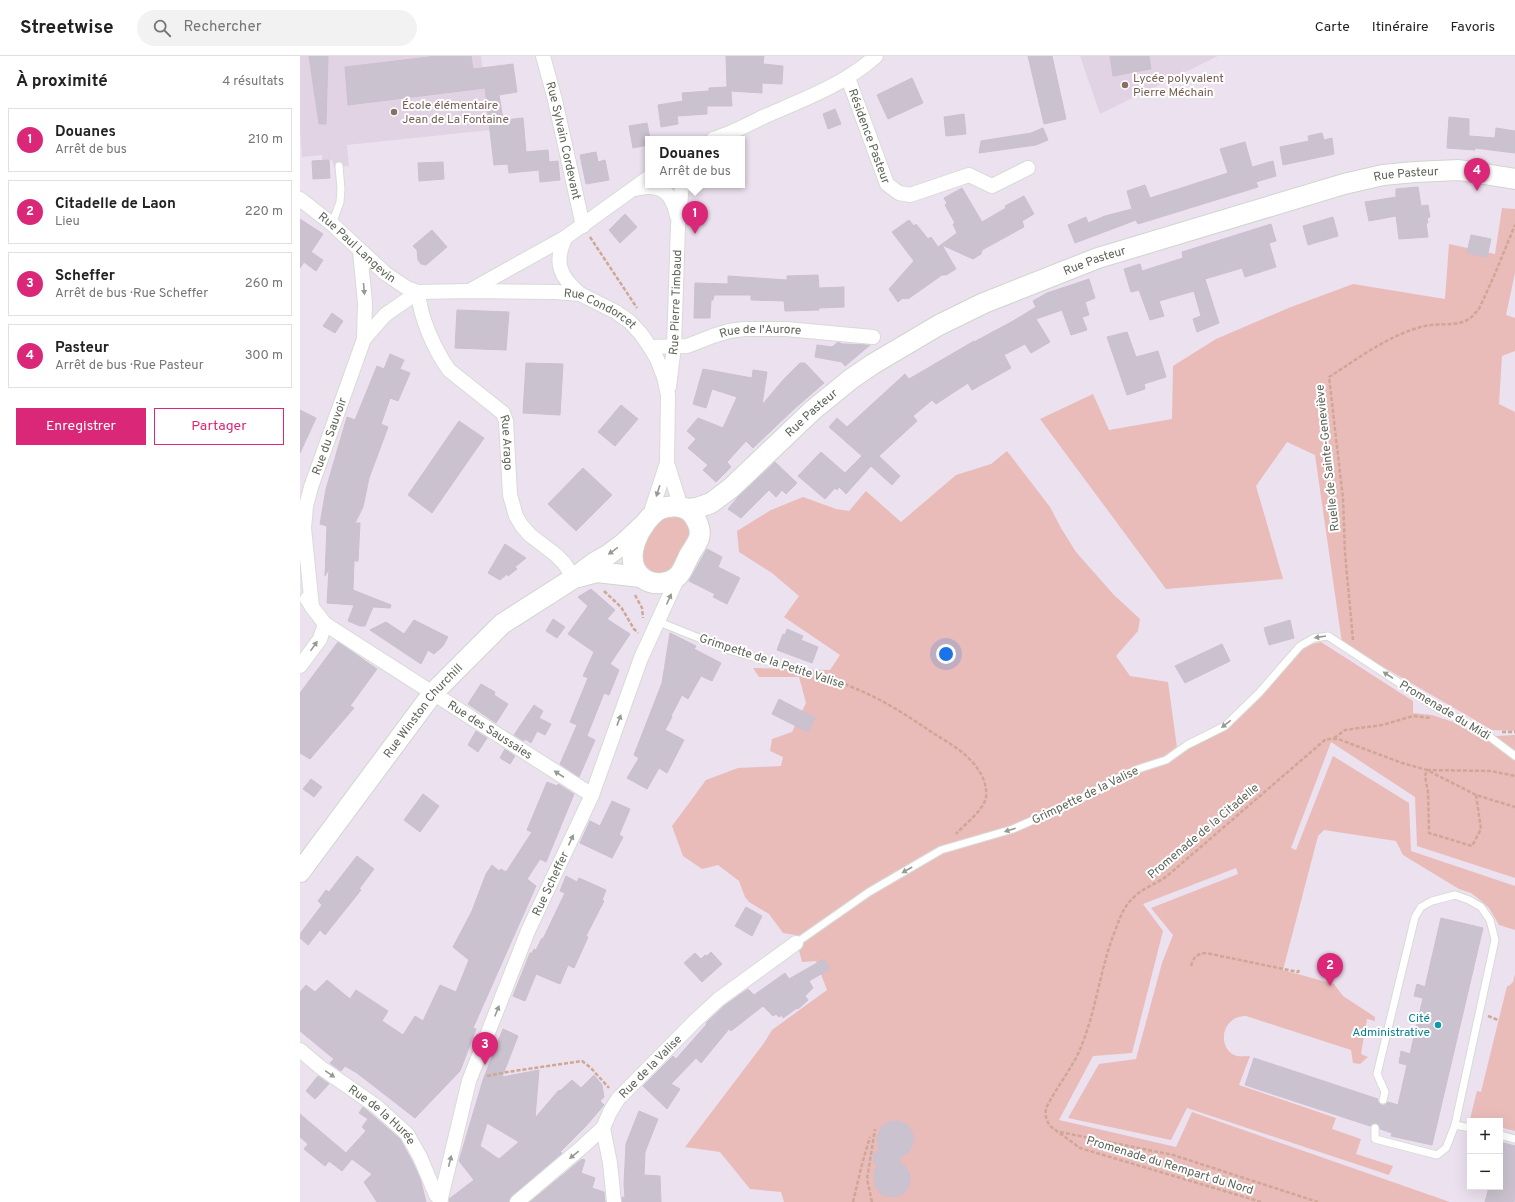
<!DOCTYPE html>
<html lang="fr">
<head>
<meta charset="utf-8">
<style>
  body { margin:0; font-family:Overpass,sans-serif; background:#f2f2f2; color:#222 }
  .controls { position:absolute; right:12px; bottom:12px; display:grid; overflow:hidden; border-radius:0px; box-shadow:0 4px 16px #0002 }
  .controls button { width:36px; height:36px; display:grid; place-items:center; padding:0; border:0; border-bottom:1px solid #e0e0e0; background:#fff; color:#222; font:20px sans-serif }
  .you { position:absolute; left:646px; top:598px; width:14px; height:14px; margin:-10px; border:3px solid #fff; border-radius:50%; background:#1a73e8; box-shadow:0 0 0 6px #1a73e833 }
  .badge { display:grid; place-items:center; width:26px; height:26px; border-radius:50%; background:#db2777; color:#fff; font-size:13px; font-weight:700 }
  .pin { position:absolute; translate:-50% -33px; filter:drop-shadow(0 1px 2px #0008) }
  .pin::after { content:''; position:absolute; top:21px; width:14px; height:12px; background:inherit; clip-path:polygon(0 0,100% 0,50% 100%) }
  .popup { position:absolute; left:345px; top:80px; width:100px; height:52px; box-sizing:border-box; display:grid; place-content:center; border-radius:0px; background:#fff; filter:drop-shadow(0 1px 3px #0005); font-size:13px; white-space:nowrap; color:#767676 }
  .popup b { font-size:15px; color:#222 }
  .popup::after { content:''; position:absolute; left:50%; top:100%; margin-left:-8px; border:8px solid transparent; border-top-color:#fff }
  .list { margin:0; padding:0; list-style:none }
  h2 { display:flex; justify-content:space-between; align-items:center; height:52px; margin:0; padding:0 16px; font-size:17px }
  h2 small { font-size:13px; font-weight:400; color:#767676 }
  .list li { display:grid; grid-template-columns:26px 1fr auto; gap:12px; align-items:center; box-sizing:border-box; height:64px; margin:0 8px 8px; padding:0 8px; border:1px solid #e0e0e0; border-radius:0px }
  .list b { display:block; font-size:15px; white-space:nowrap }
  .list p { margin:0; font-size:13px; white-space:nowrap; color:#767676 }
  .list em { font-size:13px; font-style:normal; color:#767676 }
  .actions { display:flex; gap:8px; padding:12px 16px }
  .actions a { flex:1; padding:9px 0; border:1px solid #db2777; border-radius:0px; text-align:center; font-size:14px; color:#db2777 }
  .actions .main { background:#db2777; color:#fff }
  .icon { flex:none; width:22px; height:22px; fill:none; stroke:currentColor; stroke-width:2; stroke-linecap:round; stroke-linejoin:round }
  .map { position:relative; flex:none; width:1215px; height:1146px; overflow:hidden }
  header { display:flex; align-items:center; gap:24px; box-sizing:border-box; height:56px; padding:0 20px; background:#fff; border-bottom:1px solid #e0e0e0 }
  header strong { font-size:19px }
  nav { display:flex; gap:22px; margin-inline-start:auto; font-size:14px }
  .search { width:280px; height:36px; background:#f2f2f2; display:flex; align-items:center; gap:10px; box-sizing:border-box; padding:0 14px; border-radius:22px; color:#767676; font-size:15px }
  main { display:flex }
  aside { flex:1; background:#fff }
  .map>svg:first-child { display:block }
</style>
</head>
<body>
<header>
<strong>Streetwise</strong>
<div class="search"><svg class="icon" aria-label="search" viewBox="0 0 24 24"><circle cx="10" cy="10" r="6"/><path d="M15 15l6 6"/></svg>Rechercher</div>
<nav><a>Carte</a><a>Itinéraire</a><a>Favoris</a></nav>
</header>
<main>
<aside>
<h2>À proximité<small>4 résultats</small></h2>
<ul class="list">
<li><span class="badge">1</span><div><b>Douanes</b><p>Arrêt de bus</p></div><em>210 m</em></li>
<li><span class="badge">2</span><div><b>Citadelle de Laon</b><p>Lieu</p></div><em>220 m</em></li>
<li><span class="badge">3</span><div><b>Scheffer</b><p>Arrêt de bus · Rue Scheffer</p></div><em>260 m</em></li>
<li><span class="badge">4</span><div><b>Pasteur</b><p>Arrêt de bus · Rue Pasteur</p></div><em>300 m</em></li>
</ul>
<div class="actions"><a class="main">Enregistrer</a><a>Partager</a></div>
</aside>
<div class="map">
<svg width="1215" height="1146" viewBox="0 0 1215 1146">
  <rect width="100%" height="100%" fill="#ece1ee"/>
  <!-- education -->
  <g fill="#e1d3e3">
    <path d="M0 0H181L190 74 47 89 49 110 34 111 32 104H22V99L2 101 0 73Z"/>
    <path d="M780 0H918L800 58Z"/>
  </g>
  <!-- green -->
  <g fill="#e9bcba">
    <path d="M1202 152 1215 153V217L1206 259 1215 262V295L1202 300 1199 348 1215 356V675L1192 674 1042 587 1015 399 987 386 956 430 983 523 866 533 740 363 793 338 809 374 872 363 873 310 916 283 991 251 1053 228 1145 243 1149 188 1195 198Z"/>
    <path d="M707 395 750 451 761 472 776 496 814 539 840 563 838 575 816 600 830 620 868 626 878 699 929 669 939 662 959 643 994 600 1008 589 1021 586 1113 645V657L1132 659 1153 666 1181 681 1215 679V822L1117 790 1115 741 1031 686 991 792 996 794 1033 700 1109 747 1111 795 1215 830V874L1199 869 1189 852 1180 844 1171 837 1159 833 1103 799 1096 785 1024 774 1018 780 983 914 1034 928 1043 940 1075 961V965L1067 963 1061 998 1068 1001 1060 1008 1053 1007 1051 994 946 960C943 960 937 961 934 963 921 971 920 991 934 999 938 1001 945 1000 950 1000L939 1029 1036 1062 1032 1073 1061 1083 1056 1098 1093 1110 1089 1119 887 1052 871 1084 768 1062 799 1008 836 1003 862 907 873 879 851 852 938 818 936 812 843 848 863 875 832 997 793 1000 759 1064 876 1091 892 1056 1150 1146H484L481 1136 450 1133 420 1096 385 1091 464 987 472 974 527 934 516 905 502 906 495 879 483 877 469 858 449 846 445 841 439 825 418 809 402 813 383 800 372 770 406 724 438 712 481 710 483 701 470 695 472 683 492 676 506 647 499 621H459L453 612 530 614 540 599 484 561 499 540 472 517 439 496 437 475 471 454 503 441 536 453 549 455 566 435 601 466 656 419 691 408Z"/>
    <path d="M382 457 393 472 372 517 355 519 345 514 338 503 341 487 363 458Z"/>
    <path d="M1215 918V1075L1200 1071V1065H1177L1170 1063 1177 1035 1181 1036 1207 930H1209L1213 926Z"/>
  </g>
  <!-- building -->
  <g fill="#cac2ce" stroke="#cdbfd3" fill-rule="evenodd">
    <path d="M9 0H28L26 68H19Z"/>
    <path d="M137 0H171L173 13 213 8 217 36 199 39 203 64 223 62 226 96 248 94 249 106 258 105 260 124 240 126 239 114 209 117 208 108 194 109 185 32 48 49 45 11Z"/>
    <path d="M426 0H464L463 8 483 10 482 28 462 27V37L431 35 432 50H407V58L377 60 378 68 361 71 358 49 383 45 382 37 409 35V32L427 31Z"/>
    <path d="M728 0H752L766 63 744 68Z"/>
    <path d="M810 0H849L851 13 813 20Z"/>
    <path d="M612 22 623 47 588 63 577 39Z"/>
    <path d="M535 53 541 68 528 73 523 58Z"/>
    <path d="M664 58 666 78 646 80 644 61Z"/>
    <path d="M1149 61 1169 63V80L1195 82 1196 72 1215 75V97L1175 92V94L1147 92Z"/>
    <path d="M347 67 350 83H348V89L333 92 329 70Z"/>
    <path d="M743 72 748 84 736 89 679 97 681 85 731 77Z"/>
    <path d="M1022 77 1024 84 1032 82 1034 98 983 109 980 91 1009 85 1008 80Z"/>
    <path d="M945 86 952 111 973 105 976 120 956 126 958 131 838 168 836 164 775 187 768 169 786 161 788 167 805 160 832 153 827 135 845 129 850 142 928 117 920 93Z"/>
    <path d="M296 96 298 106 305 104 309 124 286 128 280 99Z"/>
    <path d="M29 104 30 122 13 123 12 105Z"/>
    <path d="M143 106 144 123 119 125 118 107Z"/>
    <path d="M1118 131 1121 150 1128 149 1130 161 1127 162 1128 167H1126L1128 181 1099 183 1096 160 1069 165 1065 146 1096 141V133Z"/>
    <path d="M662 132 682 166 706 152 705 150 724 140 734 158 722 165 724 171 682 194 681 198 673 203 642 189 656 213 646 219H642L608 243 607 242 604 243 603 242 598 246 589 233 614 205 592 176 609 164 614 170 616 168 628 183 631 181 638 191 657 177 653 168 655 167 645 149 647 147 644 142Z"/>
    <path d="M325 158 337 171 320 187 309 174Z"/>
    <path d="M1033 161 1038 180 1008 189 1003 170Z"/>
    <path d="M0 163 23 178 11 196 23 204 16 215 4 206 0 212Z"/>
    <path d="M971 168 976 185 969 187 976 211 945 221 942 212 905 223 919 267 897 276 893 263 901 260 894 235 859 245 864 260 850 264 839 234 831 236 824 213 840 208 842 215 883 202 882 196Z"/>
    <path d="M132 174 147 191 126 209 121 208 118 204 117 194 113 190Z"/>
    <path d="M1171 179 1191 183 1187 201 1167 197Z"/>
    <path d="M518 219 519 232 544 231V251L519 252V254L485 255 484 245 451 244V239H414L413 244H411L410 262H394L395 227 428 228V220L487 224V220Z"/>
    <path d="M789 223 795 242 785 246 789 259 782 261 787 274 771 279 762 254 736 263 750 286 731 297 725 288 704 299 711 312 672 334 668 327 636 348 632 344 613 360 617 365 579 400 600 420 592 429 571 410 546 438 539 431 537 434 535 432 525 443 498 420 521 396 545 417 562 400 529 371 537 362 547 371 605 318 609 323 674 285V286L713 265 736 251 733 245 747 237Z"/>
    <path d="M157 254 209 256 206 294 155 292Z"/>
    <path d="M32 257 43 265 35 277 23 270Z"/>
    <path d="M827 276 836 301 858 295 866 321 844 328 845 333 827 339 807 281Z"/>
    <path d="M538 286 542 288 570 289 545 310 542 306 515 301 517 289 532 291Z"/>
    <path d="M90 298 104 304 100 313 110 317 98 345 90 342 81 368 88 371 69 422 63 451 55 467H60L58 505H54L53 534 91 549 90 552 73 551 65 570H60L48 565 54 549 27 547 29 513 25 520 27 470 20 468 26 433 47 361 55 364 77 310 84 313Z"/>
    <path d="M226 307 263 308 260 359 223 357Z"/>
    <path d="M500 307H505L524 327 494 353 453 392 446 385 427 406 431 411 416 426 403 414 408 409 388 392 396 383 387 375 398 362 423 372 437 341 412 333 406 352 393 348 403 313 452 322 453 314 467 316 462 349 483 324Z"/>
    <path d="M321 349 338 363 315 390 298 376Z"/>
    <path d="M0 354 16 362 0 397Z"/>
    <path d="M159 365 184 382 132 457 108 439Z"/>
    <path d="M475 406 497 427 486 438 482 434 476 441 469 434 441 462 428 453 438 441Z"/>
    <path d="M283 412 312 439 276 475 248 448Z"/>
    <path d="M205 488 226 502 215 511 217 513 208 520 207 518 200 524 188 517Z"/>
    <path d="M407 493 422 501 418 511 440 522 427 548 413 541 415 538 389 525Z"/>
    <path d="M291 533 315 554 307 563 330 578 310 608 319 614 309 639 304 637 287 680 295 684 279 721 260 708 277 669 270 666 288 622 283 620 294 596 268 578 288 550 278 541Z"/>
    <path d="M253 563 265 571 257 582 246 575Z"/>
    <path d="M114 564 148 581 143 590 134 598 128 594 121 608 70 574 86 566 104 578Z"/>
    <path d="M990 564 994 582 969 589 964 572Z"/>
    <path d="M487 573 503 580 501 584 518 591 512 607 477 594 483 578 485 579Z"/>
    <path d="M370 577 396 590 394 593 421 607 412 625 401 620 388 643 382 639 371 660 372 661 365 674 384 684 367 717 359 712 347 733 327 722 339 702 334 699 362 627Z"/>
    <path d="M38 586 77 613 50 650 54 652 10 703 0 697V637Z"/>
    <path d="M922 588 930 605 885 627 875 610Z"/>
    <path d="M181 628 195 636 194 639 208 648 196 667 168 648Z"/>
    <path d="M479 643 515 662 508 676 472 658Z"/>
    <path d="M234 649 243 655 239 662 251 668 245 679 237 675 231 687 225 683 224 685 214 679Z"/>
    <path d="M176 675 187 682 178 696 168 689Z"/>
    <path d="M205 693 215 700 210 708 200 702Z"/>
    <path d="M11 723 22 731 14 741 3 733Z"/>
    <path d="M247 726 257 730 258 728 274 738 246 806 240 803 227 823 236 830 173 972 176 973 160 1015 115 1062 57 1017 45 1010 41 1015 30 1007 34 1003 0 975V936L6 929 15 936 27 924 50 943 56 934 88 955 82 965 103 979 115 960 123 965 140 929 156 936 169 904 153 891 172 855 186 818 192 809 199 815 201 813 206 816 232 776 227 774Z"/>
    <path d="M123 738 139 750 120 776 104 764Z"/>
    <path d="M312 745 330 753 319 779 323 781 312 802 280 787 290 765 300 770Z"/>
    <path d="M57 800 74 813 59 833 61 834 25 879 20 874 8 889 0 882V878L22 849 18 845 26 834 29 836Z"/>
    <path d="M266 820 277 826 279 822 306 834 302 844 304 845 286 880 288 881 274 912 268 909 260 928 236 918 225 945 213 940 230 897H232L234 893 236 894 242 882 243 883 265 837 260 835Z"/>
    <path d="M446 851 462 860 452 880 435 870Z"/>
    <path d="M1141 862 1183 872 1132 1089 1091 1080 1092 1077 1080 1073 1079 1070 1077 1068H1073L1070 1070 945 1029 954 1002 1078 1043V1046L1081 1049H1085L1088 1046 1098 1049 1107 1009 1099 1007 1101 995 1110 998 1123 942 1114 940 1117 928 1125 931Z"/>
    <path d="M411 896 422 908 402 926 384 907 395 897 401 903 405 899 407 900Z"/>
    <path d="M524 903 530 913 509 925 513 932 505 940 508 944 498 953 497 952 483 962 482 959 479 961 476 958 473 960 463 950 431 975 429 973 401 1007 396 1002 371 1028 380 1033 367 1053 343 1030 373 1000 376 1003 407 968 406 967 424 950 448 933 454 939 485 917 489 923Z"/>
    <path d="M203 973 218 980 202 1021 239 1014 235 1062 259 1034 260 1035 272 1024 281 1032 294 1019 302 1029 304 1041 300 1045 304 1049 286 1070 260 1096 262 1097 212 1140 209 1146H149V1143L174 1124 159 1105 183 1024ZM187 1067 219 1086 199 1103 180 1090Z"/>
    <path d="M18 1020 29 1028 15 1043 6 1035Z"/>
    <path d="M63 1051 100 1083 112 1105 120 1122 126 1146H77L64 1126 72 1118 52 1103 42 1115 29 1105 25 1110 4 1093 8 1088 0 1081V1058L46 1097 66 1075 62 1071 68 1063 59 1057Z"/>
    <path d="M339 1055 358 1063 345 1096 344 1119 360 1120 361 1146H322V1141L325 1142 324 1128 326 1088Z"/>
    <path d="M593 1065H598L608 1069 613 1079 614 1085 609 1096 598 1103 607 1113 609 1117 610 1122 609 1130 603 1138 592 1141 581 1138 576 1131 574 1120 577 1109 573 1105 574 1097 579 1094 577 1082 581 1072 585 1068Z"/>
    <path d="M1200 1086 1215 1090V1140L1214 1146H1185L1189 1131H1200Z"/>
    <path d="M282 1103 285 1104 281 1117 295 1122 292 1132 304 1136 305 1146H230Z"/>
  </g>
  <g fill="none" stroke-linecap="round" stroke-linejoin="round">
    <!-- service casing -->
    <g stroke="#d6dcd4" stroke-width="9">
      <g id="service">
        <path d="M32 168 40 146 41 133 39 110"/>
        <path d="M359 566 429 594 466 605"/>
        <path d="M496 887 569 836 641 794 713 773 768 749 838 713 866 704 887 689 925 670 959 637 1000 590 1014 582 1028 580 1142 655 1178 672 1215 700"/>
        <path d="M1155 1069 1170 1072"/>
        <path d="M1075 1072V1083L1079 1084 1137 1099 1146 1092 1155 1069 1195 884 1190 864 1181 851 1169 844 1155 839 1132 845 1121 851 1115 861 1077 1018 1085 1036 1083 1044"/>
        <path d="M1200 1079 1215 1083"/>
      </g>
    </g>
    <!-- minor casing -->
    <g stroke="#d6dcd4" stroke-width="16">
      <g id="minor">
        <path id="s1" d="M243 0 255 44 283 170"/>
        <path id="s2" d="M548 22 587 128 599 137 610 139 669 119 692 130 728 112"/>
        <path d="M413 83C430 78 447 69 463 61 502 44 544 29 576 0"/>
        <path d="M335 133C360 127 372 135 377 160"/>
        <path id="s3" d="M0 143 32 168 86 218 107 232 118 236 170 235 256 236 280 238 316 256 330 266 341 278 350 291 357 303 364 321 368 339 367 407 381 451"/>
        <path d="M266 181C253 206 260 221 280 238"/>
        <path d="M171 234 266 181 348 122"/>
        <path id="s4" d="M118 236C120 261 134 293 149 314L203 357 206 365 210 439 216 460 222 470 230 479 256 499 264 507 274 522"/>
        <path d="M64 283 85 259 118 236"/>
        <path id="s5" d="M350 291 387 290 413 280 429 275 444 273H486L573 281"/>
        <path id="s6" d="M369 331 374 290 378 170 382 129"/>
        <path d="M349 462 367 407"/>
        <path id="s7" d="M7 543 12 551 25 568 292 739"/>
        <path id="s8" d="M12 551 4 472 6 450 11 431 64 283 65 247 60 195"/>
        <path d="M0 610 20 583 25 568"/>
        <path id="s9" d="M0 994 20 1011 76 1050 107 1078 120 1101 136 1139 141 1143"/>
        <path d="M303 1072 310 1107 314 1146"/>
        <path id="s10" d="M140 1146 169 1025 228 875 292 739 341 602 379 519"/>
        <path id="s11" d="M217 1146 281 1092 303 1072 310 1056 318 1043 394 966 419 943 496 887"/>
      </g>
    </g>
    <!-- secondary casing -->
    <g stroke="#cfd6cc" stroke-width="22">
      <g id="secondary">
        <path d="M375 450C379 451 383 451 387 453 395 459 402 472 399 482 397 488 393 493 390 498 386 505 383 515 378 520 369 528 354 530 344 523 319 506 340 465 360 453 364 451 370 451 375 450Z"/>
        <path id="s12" d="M386 453 397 452 411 447 431 432 513 354 551 323 573 308 639 269 684 247 798 202 1044 128 1083 119 1115 116 1159 114 1215 123"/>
        <path d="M278 521 297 516 341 521"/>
        <path id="s13" d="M0 816 133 637 202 568 274 522 294 507 308 499 324 487 342 470"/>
      </g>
    </g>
    <!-- path -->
    <g stroke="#cfa795" stroke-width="2.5" stroke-dasharray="4 2" stroke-linecap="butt">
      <path d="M290 181 337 252"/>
      <path d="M304 535 321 551 334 573 338 577"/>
      <path d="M335 539 342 552 343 562"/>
      <path d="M1053 584 1045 497 1043 443 1029 321C1059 302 1090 278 1125 270 1143 266 1164 273 1176 256L1178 255 1194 220 1215 169"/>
      <path d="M476 607C503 614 529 621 554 632 582 643 608 660 633 677 649 687 669 698 679 715 684 722 687 732 686 741 684 754 665 768 656 778"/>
      <path d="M1202 676H1215"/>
      <path d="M1034 682 1045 674 1082 669 1113 660 1131 662"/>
      <path d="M1176 739 1181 773 1172 790 1129 777 1128 736 1125 720 1127 714 1191 715 1215 720"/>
      <path d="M891 910C894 900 897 898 906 897L998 916 999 914"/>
      <path d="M1188 960 1198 964"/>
      <path d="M187 1020 207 1016 282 1005 291 1012 309 1032"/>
      <path d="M760 1076 873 1099 1018 1146"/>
      <path d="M553 1146 562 1108 570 1081"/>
      <path d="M572 1146 567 1123 575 1073"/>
      <path d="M961 1146 780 1092 750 1070C746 1064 745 1059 746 1052 758 1028 776 1008 784 983 797 948 801 910 815 875 820 862 823 851 834 841 843 832 856 828 867 820L1026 683H1038L1102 707 1127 714 1176 739 1215 751"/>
    </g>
    <!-- service -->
    <use href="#service" stroke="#fff" stroke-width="7"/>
    <!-- minor -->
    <use href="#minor" stroke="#fff" stroke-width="14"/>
    <!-- secondary -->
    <use href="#secondary" stroke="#fff" stroke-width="20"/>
  </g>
  <!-- one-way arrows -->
  <defs><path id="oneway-solid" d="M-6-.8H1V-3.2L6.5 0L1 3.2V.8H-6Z"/></defs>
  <g fill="#969a93">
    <use href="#oneway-solid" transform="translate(64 233) rotate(85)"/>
    <use href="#oneway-solid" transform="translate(358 435) rotate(108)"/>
    <use href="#oneway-solid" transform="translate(313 495) rotate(144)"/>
    <use href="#oneway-solid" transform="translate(369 543) rotate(-66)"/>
    <use href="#oneway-solid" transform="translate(1020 581) rotate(171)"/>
    <use href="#oneway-solid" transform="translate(14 590) rotate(-55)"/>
    <use href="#oneway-solid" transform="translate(1088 619) rotate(-147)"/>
    <use href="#oneway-solid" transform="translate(319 664) rotate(-70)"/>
    <use href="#oneway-solid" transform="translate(926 668) rotate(142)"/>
    <use href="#oneway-solid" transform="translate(259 718) rotate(-147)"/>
    <use href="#oneway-solid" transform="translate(710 774) rotate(162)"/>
    <use href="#oneway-solid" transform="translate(271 784) rotate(-65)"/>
    <use href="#oneway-solid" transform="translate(607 814) rotate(150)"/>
    <use href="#oneway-solid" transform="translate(197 955) rotate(-68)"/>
    <use href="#oneway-solid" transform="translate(30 1018) rotate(35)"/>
    <use href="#oneway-solid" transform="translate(274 1099) rotate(141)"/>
    <use href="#oneway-solid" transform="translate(150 1105) rotate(-76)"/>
  </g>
  <!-- markers -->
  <g fill="#8d6e63" stroke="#fff" stroke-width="1.5">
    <circle cx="825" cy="29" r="4"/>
    <circle cx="94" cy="56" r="4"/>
  </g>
  <circle fill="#0f9aa8" stroke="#fff" stroke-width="1.5" cx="1138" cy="969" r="4"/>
  <g text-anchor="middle" stroke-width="4" stroke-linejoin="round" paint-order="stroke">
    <!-- education labels -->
    <g font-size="12" fill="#785e54" stroke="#fff" text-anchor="start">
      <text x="833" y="26">Lycée polyvalent<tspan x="833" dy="14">Pierre Méchain</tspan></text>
      <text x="102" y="53">École élémentaire<tspan x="102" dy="14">Jean de La Fontaine</tspan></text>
    </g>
    <!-- street labels -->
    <g font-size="12" fill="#5e6459" stroke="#fff">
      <text dy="4" stroke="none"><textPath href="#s2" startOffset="62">Résidence Pasteur</textPath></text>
      <text dy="4" stroke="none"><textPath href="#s1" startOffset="87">Rue Sylvain Cordevant</textPath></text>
      <text dy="4" stroke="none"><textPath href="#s12" startOffset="809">Rue Pasteur</textPath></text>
      <text dy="4" stroke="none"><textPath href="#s3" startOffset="75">Rue Paul Langevin</textPath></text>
      <text dy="4" stroke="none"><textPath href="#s12" startOffset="485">Rue Pasteur</textPath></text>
      <text dy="4" stroke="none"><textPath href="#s6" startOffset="85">Rue Pierre Timbaud</textPath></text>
      <text dy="4" stroke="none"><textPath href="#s3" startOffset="337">Rue Condorcet</textPath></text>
      <text dy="4" stroke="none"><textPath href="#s5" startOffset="113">Rue de l'Aurore</textPath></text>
      <text dy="4" stroke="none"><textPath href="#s12" startOffset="161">Rue Pasteur</textPath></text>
      <text dy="4" stroke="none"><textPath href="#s8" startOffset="175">Rue du Sauvoir</textPath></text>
      <text dy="4" stroke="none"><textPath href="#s4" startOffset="184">Rue Arago</textPath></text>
      <text transform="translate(1027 402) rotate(-96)" y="4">Ruelle de Sainte-Geneviève</text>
      <text transform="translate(472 605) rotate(18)" y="4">Grimpette de la Petite Valise</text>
      <text transform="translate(1145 654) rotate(31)" y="4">Promenade du Midi</text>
      <text dy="4" stroke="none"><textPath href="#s13" startOffset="203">Rue Winston Churchill</textPath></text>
      <text dy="4" stroke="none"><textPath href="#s7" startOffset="227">Rue des Saussaies</textPath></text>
      <text transform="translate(785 739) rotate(-26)" y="4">Grimpette de la Valise</text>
      <text transform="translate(903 775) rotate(-40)" y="4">Promenade de la Citadelle</text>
      <text dy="4" stroke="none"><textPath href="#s10" startOffset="338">Rue Scheffer</textPath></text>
      <text dy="4" stroke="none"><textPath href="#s11" startOffset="192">Rue de la Valise</textPath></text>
      <text dy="4" stroke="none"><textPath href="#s9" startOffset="105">Rue de la Hurée</textPath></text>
      <text transform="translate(870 1109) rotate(17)" y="4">Promenade du Rempart du Nord</text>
    </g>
    <!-- culture labels -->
    <g font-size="12" fill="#0d838f" stroke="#fff" text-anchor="end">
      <text x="1130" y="966">Cité<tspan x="1130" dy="14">Administrative</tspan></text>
    </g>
  </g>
</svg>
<div class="controls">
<button>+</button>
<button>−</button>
</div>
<div class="you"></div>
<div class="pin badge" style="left:395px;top:178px">1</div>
<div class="popup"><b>Douanes</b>Arrêt de bus</div>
<div class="pin badge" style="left:1030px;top:930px">2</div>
<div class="pin badge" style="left:185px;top:1009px">3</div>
<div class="pin badge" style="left:1177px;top:135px">4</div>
</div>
</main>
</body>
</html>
